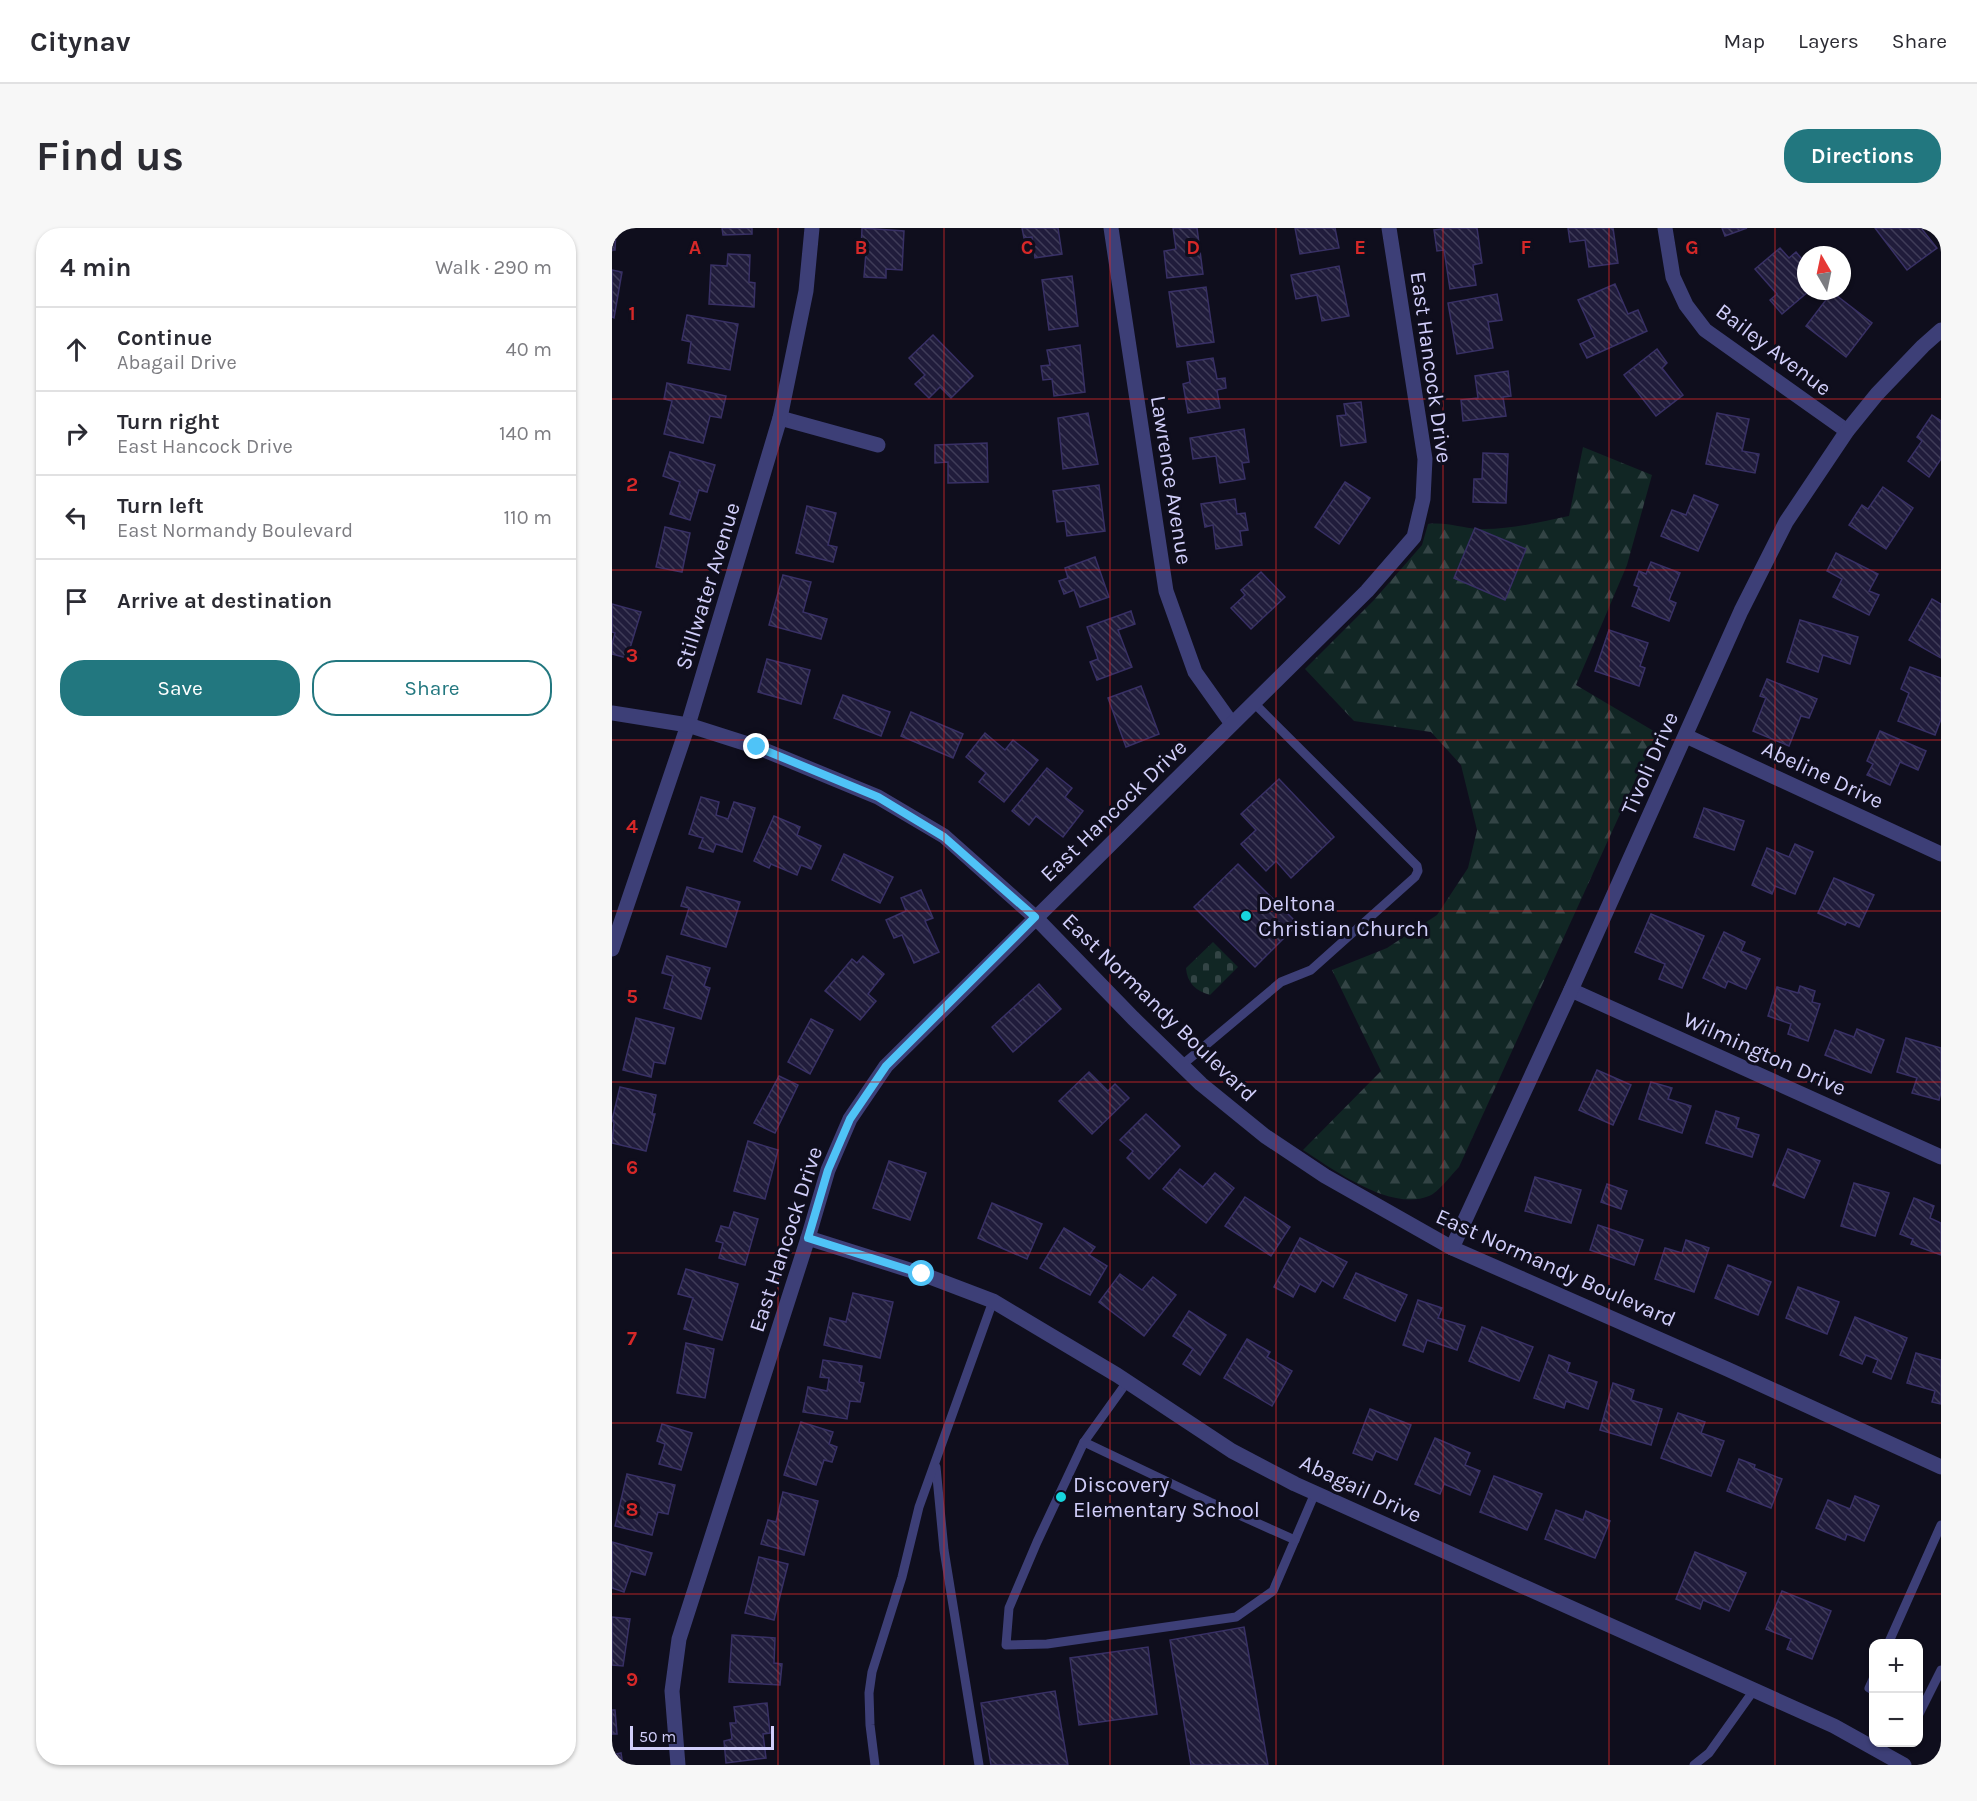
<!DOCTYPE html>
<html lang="en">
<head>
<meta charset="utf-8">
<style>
  body { margin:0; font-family:Karla,sans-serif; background:#f7f7f7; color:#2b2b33 }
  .controls { position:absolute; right:18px; bottom:18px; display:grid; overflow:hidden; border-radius:12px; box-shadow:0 2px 4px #0004 }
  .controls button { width:54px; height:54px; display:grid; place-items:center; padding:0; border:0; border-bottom:2px solid #e1e1e2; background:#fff; color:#2b2b33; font:30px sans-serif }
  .compass { position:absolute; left:1185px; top:18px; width:54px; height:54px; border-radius:50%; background:#fff; box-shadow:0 2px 4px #0004; rotate:351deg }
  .scale { position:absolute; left:18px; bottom:15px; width:144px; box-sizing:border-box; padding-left:6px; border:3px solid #d1cefa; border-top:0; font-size:16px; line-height:21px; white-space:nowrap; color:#d1cefa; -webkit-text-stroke:4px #0f0e1d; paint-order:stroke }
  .stop { position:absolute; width:18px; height:18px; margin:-14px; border:4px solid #4fc3f7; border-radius:50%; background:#fff }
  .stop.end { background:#4fc3f7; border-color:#fff; box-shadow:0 2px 6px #0008 }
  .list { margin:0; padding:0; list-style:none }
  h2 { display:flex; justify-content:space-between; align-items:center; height:78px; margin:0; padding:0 24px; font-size:26px }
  h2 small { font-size:20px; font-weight:400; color:#7c7c81 }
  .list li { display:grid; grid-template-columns:39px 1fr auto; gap:18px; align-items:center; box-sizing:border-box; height:84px; padding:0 24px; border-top:2px solid #e1e1e2 }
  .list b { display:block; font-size:22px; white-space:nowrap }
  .list p { margin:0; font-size:20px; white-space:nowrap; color:#7c7c81 }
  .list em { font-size:20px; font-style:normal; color:#7c7c81 }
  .actions { display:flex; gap:12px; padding:18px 24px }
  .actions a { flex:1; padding:14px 0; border:2px solid #22777f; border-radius:24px; text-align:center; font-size:21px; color:#22777f }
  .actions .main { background:#22777f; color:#fff }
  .icon { flex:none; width:33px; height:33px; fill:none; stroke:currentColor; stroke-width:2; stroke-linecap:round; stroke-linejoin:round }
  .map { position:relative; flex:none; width:1329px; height:1537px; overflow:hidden; border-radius:24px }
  header { display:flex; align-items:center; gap:36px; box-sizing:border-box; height:84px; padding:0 30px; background:#fff; border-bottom:2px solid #e1e1e2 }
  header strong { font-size:28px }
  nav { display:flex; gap:33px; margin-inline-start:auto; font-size:21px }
  .intro { display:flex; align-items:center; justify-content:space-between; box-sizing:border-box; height:144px; padding:0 36px }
  h1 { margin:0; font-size:42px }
  .button { padding:15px 27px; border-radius:24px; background:#22777f; color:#fff; font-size:21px; font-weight:700 }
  main { display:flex; gap:36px; padding:0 36px }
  aside { flex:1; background:#fff; border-radius:24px; box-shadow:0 2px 4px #0004 }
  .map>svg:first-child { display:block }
</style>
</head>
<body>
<header>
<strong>Citynav</strong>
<nav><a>Map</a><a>Layers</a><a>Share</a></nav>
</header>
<div class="intro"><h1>Find us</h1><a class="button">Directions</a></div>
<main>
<aside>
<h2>4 min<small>Walk · 290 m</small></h2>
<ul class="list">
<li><svg class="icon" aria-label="ahead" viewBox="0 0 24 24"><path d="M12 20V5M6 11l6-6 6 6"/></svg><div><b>Continue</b><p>Abagail Drive</p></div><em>40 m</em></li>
<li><svg class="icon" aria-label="right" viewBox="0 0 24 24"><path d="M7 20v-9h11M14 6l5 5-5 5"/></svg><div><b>Turn right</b><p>East Hancock Drive</p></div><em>140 m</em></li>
<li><svg class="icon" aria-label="left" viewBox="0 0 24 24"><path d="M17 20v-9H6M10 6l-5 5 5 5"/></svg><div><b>Turn left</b><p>East Normandy Boulevard</p></div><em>110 m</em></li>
<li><svg class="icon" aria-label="arrive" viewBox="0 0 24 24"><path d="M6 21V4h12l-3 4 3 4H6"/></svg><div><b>Arrive at destination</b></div></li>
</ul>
<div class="actions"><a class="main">Save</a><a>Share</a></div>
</aside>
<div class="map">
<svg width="1329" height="1537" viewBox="0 0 1329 1537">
  <defs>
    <pattern id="forest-firs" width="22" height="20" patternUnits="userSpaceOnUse" patternTransform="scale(1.5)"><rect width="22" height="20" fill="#112624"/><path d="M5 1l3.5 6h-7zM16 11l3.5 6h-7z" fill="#334445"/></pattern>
    <pattern id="cemetery-stones" width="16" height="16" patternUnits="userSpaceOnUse" patternTransform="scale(1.5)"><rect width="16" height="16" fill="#112624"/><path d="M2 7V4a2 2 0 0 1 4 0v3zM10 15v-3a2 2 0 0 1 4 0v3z" fill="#334445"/></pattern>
    <pattern id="building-back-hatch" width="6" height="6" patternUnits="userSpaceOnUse" patternTransform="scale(1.5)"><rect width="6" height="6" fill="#201c3b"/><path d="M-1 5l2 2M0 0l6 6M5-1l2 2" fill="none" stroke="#3f3c58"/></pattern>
  </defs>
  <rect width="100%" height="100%" fill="#0f0e1d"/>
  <!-- forest -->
  <path fill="url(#forest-firs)" d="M971 219 1040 247 1015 337 964 457 1045 505 847 939C840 946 826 965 817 968 779 984 722 942 691 922L769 843 720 742 775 720 825 687 856 640 865 602 849 537 819 504 742 493 693 441 762 372 810 317 816 296C837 294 848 300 867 301 897 302 928 294 957 288Z"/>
  <!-- cemetery -->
  <path fill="url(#cemetery-stones)" d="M601 714 626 739 598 767C584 763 575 755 574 740Z"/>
  <!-- building -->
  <g fill="url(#building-back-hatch)" stroke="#383065" stroke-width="1.5">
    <path d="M0 0H13H4L3 22H0Z"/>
    <path d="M110 0H140V6L111 7Z"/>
    <path d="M250 0 292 3 290 42 274 41V50L252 49 254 24H249Z"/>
    <path d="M410 0H446L450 26 423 30 420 9 412 10Z"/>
    <path d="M561 0H585L591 46 555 50 552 23 564 21Z"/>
    <path d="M683 0H723L727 20 688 26Z"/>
    <path d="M837 0H865L870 35 861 37 864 57 838 61 832 22 825 23 822 2Z"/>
    <path d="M956 0H1001L1006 35 977 39 973 12 958 14Z"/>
    <path d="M1110 0H1135L1113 8Z"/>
    <path d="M1263 0H1309L1325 20 1295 42Z"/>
    <path d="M1168 20 1177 30 1184 24 1194 36V43L1192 45 1194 48V63H1197L1170 86 1158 72 1165 66 1143 41Z"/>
    <path d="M116 26 138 27 137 54 143 55 142 79 97 76 99 37 115 38Z"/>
    <path d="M727 38 737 88 710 93 705 67 684 71 679 47Z"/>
    <path d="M0 42 10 44 2 90 0 89Z"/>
    <path d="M460 48 466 98 437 102 430 52Z"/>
    <path d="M1003 56 1016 86 1026 82 1035 103 975 130 968 116 983 109 966 72Z"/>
    <path d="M594 59 602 114 565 119 557 64Z"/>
    <path d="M1220 64 1260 95 1234 129 1194 98Z"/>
    <path d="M885 66 890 92 876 94 881 120 845 126 836 75Z"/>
    <path d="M75 87 126 96 118 142 76 135 79 114 70 112Z"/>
    <path d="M321 107 361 148 339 170 328 159 317 170 303 156 313 147 297 130Z"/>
    <path d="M468 117 473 164 442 168 440 151 431 152 429 138 438 137 435 122Z"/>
    <path d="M1045 121 1055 135 1050 140 1071 167 1044 188 1012 147Z"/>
    <path d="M601 130 605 151 613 150 614 160 605 162 608 180 576 185 571 156 578 154 575 134Z"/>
    <path d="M896 143 899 168 891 169 894 188 851 193 849 172 866 170 863 148Z"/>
    <path d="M55 155 114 168 109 190 98 188 91 215 52 206 60 173 52 171Z"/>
    <path d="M749 174 754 214 729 218 725 188 734 187 732 176Z"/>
    <path d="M476 185 486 236 451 241 446 190Z"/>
    <path d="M1105 185 1137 191 1130 223 1147 226 1143 245 1094 236Z"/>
    <path d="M1320 187 1329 193V231L1317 249 1296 233 1310 213 1305 209Z"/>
    <path d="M632 201 637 234 630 235 633 251 608 255 604 228 581 231 578 210Z"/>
    <path d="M375 215 376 254 336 255V234L323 235V217Z"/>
    <path d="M58 224 103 237 95 264 87 262 78 292 58 286 68 254 51 248Z"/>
    <path d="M871 225 896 226 894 275 861 274 862 251H870Z"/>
    <path d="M733 254 758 270 727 316 703 299Z"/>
    <path d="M487 257 493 303 455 308 453 293 445 294 441 263Z"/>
    <path d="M1271 259 1301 280 1274 321 1237 297 1250 277 1256 281Z"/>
    <path d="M1082 267 1106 277 1086 323 1049 308 1060 282 1074 287Z"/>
    <path d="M623 271 625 286 633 285 636 302 628 303 630 317 604 321 601 297 593 299 589 276Z"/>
    <path d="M195 278 224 285 216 317 225 319 221 334 184 325Z"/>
    <path d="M53 299 78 305 70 344 44 339Z"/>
    <path d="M863 300 914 321 893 372 842 350Z"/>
    <path d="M1224 325 1266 346 1257 363 1267 367 1257 387 1221 369 1230 351 1215 343Z"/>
    <path d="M483 329 497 369 468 379 462 362 452 366 447 353 456 350 453 340Z"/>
    <path d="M1039 334 1068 345 1057 372 1064 375 1057 393 1020 378 1027 359 1022 357 1027 343 1034 346Z"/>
    <path d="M649 344 673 369 639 401 619 380 633 367 629 362Z"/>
    <path d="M171 347 199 354 191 384 215 391 209 411 157 397Z"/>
    <path d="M1320 371 1329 376V430L1297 412Z"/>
    <path d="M0 376 29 384 15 430 0 426V416L3 405 0 404Z"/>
    <path d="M519 383 523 396 506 402 520 439 485 452 478 434 486 431 475 399Z"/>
    <path d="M1188 392 1246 409 1238 436 1211 427 1206 444 1175 434Z"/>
    <path d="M997 402 1036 415 1028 438 1033 440 1027 458 983 443Z"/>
    <path d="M155 431 198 442 189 476 146 464Z"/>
    <path d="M1298 439 1329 450V491L1323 507 1286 493 1297 465 1289 461Z"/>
    <path d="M1155 451 1205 471 1197 490 1189 488 1177 518 1141 503 1154 470 1148 468Z"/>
    <path d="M529 458 547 506 514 519 496 470Z"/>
    <path d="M231 467 278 484 269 508 222 490Z"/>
    <path d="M299 484 351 506 341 530 289 508Z"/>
    <path d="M1268 503 1314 523 1306 542 1288 534 1278 557 1255 547 1261 536 1255 533Z"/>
    <path d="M373 505 393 522 401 512 426 532 392 574 367 554 374 545 354 529Z"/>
    <path d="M435 540 460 560 453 569 471 583 451 609 424 588 417 597 400 583Z"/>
    <path d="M667 551 722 609 679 650 664 633 654 643 629 616 644 602 629 586Z"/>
    <path d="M89 569 107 574 104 587 116 591 122 574 143 580 130 624 104 616 101 624 87 620 91 610 77 606Z"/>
    <path d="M1092 580 1132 593 1122 622 1082 609Z"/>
    <path d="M162 588 188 599 185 607 209 618 199 641 189 637 185 647 159 636 157 640 142 633Z"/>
    <path d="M1183 616 1201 624 1183 666 1163 658 1160 666 1140 657 1155 620 1177 629Z"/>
    <path d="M232 626 281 649 268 675 220 652Z"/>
    <path d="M626 636 686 696 643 739 582 679Z"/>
    <path d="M1222 650 1262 667 1247 699 1235 694 1233 697 1206 685Z"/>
    <path d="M75 659 128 674 114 719 69 706 77 680 69 678Z"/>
    <path d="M309 662 321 690 313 693 327 724 302 735 290 707 282 710 274 692 294 683 289 670Z"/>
    <path d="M1039 686 1092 708 1070 760 1047 751 1053 736 1023 724Z"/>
    <path d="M1112 704 1133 714 1129 723 1148 731 1134 761 1116 753 1113 760 1091 750Z"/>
    <path d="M55 728 98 740 92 758 98 760 89 791 52 780 61 748 50 745Z"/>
    <path d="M251 728 272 746 256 766 264 773 248 792 213 763 240 731 245 735Z"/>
    <path d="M427 756 449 781 401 824 380 799Z"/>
    <path d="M1188 758 1203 763 1200 774 1208 776 1196 813 1176 806 1179 796 1156 788 1165 759 1186 765Z"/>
    <path d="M24 790 62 800 53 836 42 834 39 849 11 842Z"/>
    <path d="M199 791 221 802 198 846 176 834Z"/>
    <path d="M1245 801 1272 812 1259 845 1213 827 1223 802 1242 809Z"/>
    <path d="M1294 810 1329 820V864L1327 872 1300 865 1305 850 1285 844Z"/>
    <path d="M985 842 1019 857 1001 897 967 882Z"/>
    <path d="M477 844 496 863 503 856 517 870 480 906 447 873Z"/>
    <path d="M167 848 186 857 163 905 142 895Z"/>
    <path d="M1039 854 1060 860 1056 871 1079 878 1070 905 1027 891Z"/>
    <path d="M8 859 44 867 40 886H43L34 923 0 915 2 895 0 892Z"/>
    <path d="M1104 883 1127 890 1124 900 1147 907 1140 929 1094 915Z"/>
    <path d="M534 886 568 918 537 951 515 930 521 923 508 912Z"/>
    <path d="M136 913 166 922 153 971 122 963Z"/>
    <path d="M1176 921 1208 933 1192 970 1161 957Z"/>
    <path d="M277 933 314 945 298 992 261 980Z"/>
    <path d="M568 941 591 959 603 945 622 960 594 995 551 961Z"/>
    <path d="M923 949 969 962 959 995 913 983Z"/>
    <path d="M1242 955 1277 965 1263 1008 1229 998Z"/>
    <path d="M995 956 1015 963 1009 981 989 974Z"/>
    <path d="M633 969 678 999 659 1028 613 998Z"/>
    <path d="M1302 970 1322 978 1318 990 1329 995V1027L1299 1016 1301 1011 1288 1006Z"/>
    <path d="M380 975 430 996 415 1031 366 1010Z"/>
    <path d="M122 984 146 991 133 1037 107 1030 111 1015 104 1013 109 998 117 1000Z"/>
    <path d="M986 997 1031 1012 1022 1037 978 1022Z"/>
    <path d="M452 1000 483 1019 477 1027 495 1038 478 1067 428 1040Z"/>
    <path d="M688 1010 735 1034 721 1059 710 1052 703 1064 688 1056 681 1069 662 1059Z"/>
    <path d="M1074 1012 1097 1020 1082 1064 1043 1051 1053 1020 1070 1025Z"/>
    <path d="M1116 1037 1159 1054 1146 1087 1103 1070Z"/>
    <path d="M74 1041 126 1056 110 1112 72 1101 81 1070 66 1066Z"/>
    <path d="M744 1045 795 1067 783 1093 732 1070Z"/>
    <path d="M508 1046 530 1062 541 1049 564 1067 532 1108 487 1074Z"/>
    <path d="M1186 1059 1227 1074 1215 1106 1174 1090Z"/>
    <path d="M241 1065 281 1074 268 1130 212 1117 218 1090 234 1094Z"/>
    <path d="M806 1072 830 1080 826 1090 853 1098 845 1122 815 1112 811 1124 791 1117Z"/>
    <path d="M577 1083 614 1107 588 1147 571 1136 581 1121 561 1108Z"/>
    <path d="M1243 1089 1295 1110 1279 1151 1261 1144 1266 1132 1254 1127 1250 1136 1228 1127Z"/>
    <path d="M870 1099 921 1119 907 1153 857 1133Z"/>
    <path d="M635 1111 658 1124 655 1129 680 1143 660 1178 612 1150Z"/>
    <path d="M74 1115 102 1121 93 1170 65 1165Z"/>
    <path d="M1304 1125 1329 1132V1176L1320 1174 1323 1163 1295 1155Z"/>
    <path d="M937 1127 958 1135 955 1144 985 1154 976 1181 954 1173 952 1180 922 1170Z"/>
    <path d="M211 1132 250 1138 247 1154 252 1155 248 1174 238 1173 235 1191 191 1184 196 1159 215 1163 217 1150 208 1149Z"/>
    <path d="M1001 1155 1022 1162 1019 1172 1050 1181 1039 1217 988 1202Z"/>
    <path d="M758 1181 799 1197 785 1232 764 1223 760 1232 741 1225Z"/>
    <path d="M1066 1185 1093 1194 1089 1205 1112 1213 1099 1248 1049 1230Z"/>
    <path d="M189 1194 221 1204 217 1216 225 1219 220 1234 212 1232 204 1257 172 1247Z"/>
    <path d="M50 1196 80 1205 69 1242 47 1236 53 1216 45 1213Z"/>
    <path d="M823 1210 858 1225 853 1237 868 1243 858 1267 832 1256 828 1266 803 1256Z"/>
    <path d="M1127 1231 1143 1237 1142 1240 1170 1251 1159 1280 1115 1263Z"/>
    <path d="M15 1246 63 1257 56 1286 46 1284 40 1307 3 1298Z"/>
    <path d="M882 1248 930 1266 915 1302 868 1284Z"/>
    <path d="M171 1264 206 1273 192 1327 149 1316 156 1292 164 1294Z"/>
    <path d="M1243 1268 1267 1278 1252 1313 1235 1306 1233 1312 1204 1300 1216 1272 1238 1281Z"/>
    <path d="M944 1282 971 1292 974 1283 998 1293 983 1330 933 1311Z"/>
    <path d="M0 1314 40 1325 33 1347 19 1343 12 1364 0 1360Z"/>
    <path d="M1083 1324 1134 1345 1117 1383 1091 1372 1088 1381 1064 1371Z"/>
    <path d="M147 1329 176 1336 162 1392 133 1385Z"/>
    <path d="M1170 1363 1219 1383 1200 1431 1175 1421 1179 1411 1154 1401Z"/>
    <path d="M0 1389 18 1391 11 1438 0 1437Z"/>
    <path d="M632 1399 656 1537H579L558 1412Z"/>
    <path d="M120 1407 163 1410 162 1435 170 1436 168 1457 117 1454Z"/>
    <path d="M536 1419 545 1486 467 1497 458 1430Z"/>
    <path d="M443 1463 456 1537H379L369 1475Z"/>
    <path d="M155 1475 158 1505 151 1506 154 1530 114 1535 112 1513 120 1511 118 1495H124L122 1479Z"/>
    <path d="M0 1482H3L5 1506H0Z"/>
    <path d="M9 1525 11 1537H0V1527Z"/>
  </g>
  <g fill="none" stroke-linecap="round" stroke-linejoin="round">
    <!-- service -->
    <g stroke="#3d3f77" stroke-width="9">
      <path d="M570 837 669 754 699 742 803 649 806 643 805 638 642 475"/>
      <path d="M515 1154 472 1214 425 1314 397 1380 394 1417 435 1416 624 1389 661 1363 703 1265"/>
      <path d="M472 1214 598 1274 683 1312"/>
      <path d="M324 1239 332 1322 367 1537"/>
      <path d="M1276 1416 1329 1297"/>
      <path d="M1262 1449 1257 1460 1262 1463"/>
      <path d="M1306 1488 1329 1442"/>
      <path d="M263 1537 258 1497 257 1465 260 1444 290 1349 307 1279 381 1073"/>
      <path d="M1082 1537 1097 1525 1142 1462"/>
    </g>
    <!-- minor -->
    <g stroke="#3d3f77" stroke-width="15">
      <path d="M499 0 554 363 583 444 620 496"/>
      <path d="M1053 0 1061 49 1074 77 1093 102 1235 203"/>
      <path d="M168 190 266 217"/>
      <path d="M1074 508 1329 626"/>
      <path d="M0 721 76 497 168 190 194 63 200 0"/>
      <path d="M959 762 1329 929"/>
      <path d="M196 1010 310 1046 381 1073 505 1147 620 1223 683 1256 1222 1498 1292 1537"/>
      <path d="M66 1537 60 1463 67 1411 196 1010 216 942 238 891 274 838 755 363 802 309 811 271 813 231 777 0"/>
    </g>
    <!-- tertiary -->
    <g stroke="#3d3f77" stroke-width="15">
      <path d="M0 485 76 497 145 519 266 569 332 608 423 689 521 790 589 856 653 908 713 948 840 1020 1115 1141 1329 1239"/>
      <path d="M840 1020 959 762 1129 383 1174 294 1235 203 1265 166 1311 118 1329 102"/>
    </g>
  </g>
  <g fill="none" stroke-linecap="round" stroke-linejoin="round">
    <!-- route -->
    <path stroke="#4fc3f7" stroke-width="8" d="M145 519 266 569 332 609 423 689 274 838 238 891 216 942 196 1010 310 1046"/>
  </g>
  <!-- grid -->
  <path fill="none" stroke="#d62828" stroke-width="1.5" stroke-opacity="0.55" d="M166 0V1537M332 0V1537M498 0V1537M664 0V1537M831 0V1537M997 0V1537M1163 0V1537M0 171H1329M0 342H1329M0 512H1329M0 683H1329M0 854H1329M0 1025H1329M0 1195H1329M0 1366H1329"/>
  <!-- markers -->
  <g fill="#17d5dd" stroke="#0f0e1d" stroke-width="2">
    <circle cx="634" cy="688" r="6"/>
    <circle cx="449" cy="1269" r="6"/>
  </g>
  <g text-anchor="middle" stroke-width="6" stroke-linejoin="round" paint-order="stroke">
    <!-- street labels -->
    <g font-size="22" fill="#d1cefa" stroke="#0f0e1d">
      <text transform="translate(1162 121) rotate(37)" y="8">Bailey Avenue</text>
      <text transform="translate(820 139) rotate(82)" y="8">East Hancock Drive</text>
      <text transform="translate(560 252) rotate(81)" y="8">Lawrence Avenue</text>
      <text transform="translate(95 358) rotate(-73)" y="8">Stillwater Avenue</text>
      <text transform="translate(1037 535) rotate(-66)" y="8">Tivoli Drive</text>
      <text transform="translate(1211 546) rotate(25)" y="8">Abeline Drive</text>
      <text transform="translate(501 582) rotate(-44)" y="8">East Hancock Drive</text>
      <text transform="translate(548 779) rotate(44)" y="8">East Normandy Boulevard</text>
      <text transform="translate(1153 825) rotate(24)" y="8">Wilmington Drive</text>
      <text transform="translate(173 1011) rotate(-72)" y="8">East Hancock Drive</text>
      <text transform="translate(944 1039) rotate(24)" y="8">East Normandy Boulevard</text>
      <text transform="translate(749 1260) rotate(25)" y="8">Abagail Drive</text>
    </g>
    <!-- poi labels -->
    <g font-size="22" fill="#d1cefa" stroke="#0f0e1d" text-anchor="start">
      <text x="646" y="683">Deltona<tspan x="646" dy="25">Christian Church</tspan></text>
      <text x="461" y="1264">Discovery<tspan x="461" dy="25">Elementary School</tspan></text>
    </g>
  </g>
  <g font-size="20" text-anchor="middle" font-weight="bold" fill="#d62828" stroke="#0f0e1d" stroke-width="6" stroke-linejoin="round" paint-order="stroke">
    <text x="83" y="26">A</text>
    <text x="249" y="26">B</text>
    <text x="415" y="26">C</text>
    <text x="581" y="26">D</text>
    <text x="748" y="26">E</text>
    <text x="914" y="26">F</text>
    <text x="1080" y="26">G</text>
    <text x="20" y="92">1</text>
    <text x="20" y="263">2</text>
    <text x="20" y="434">3</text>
    <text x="20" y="605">4</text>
    <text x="20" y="775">5</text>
    <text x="20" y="946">6</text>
    <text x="20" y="1117">7</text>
    <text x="20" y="1288">8</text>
    <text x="20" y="1458">9</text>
  </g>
</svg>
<div class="controls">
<button>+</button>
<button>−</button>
</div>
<svg class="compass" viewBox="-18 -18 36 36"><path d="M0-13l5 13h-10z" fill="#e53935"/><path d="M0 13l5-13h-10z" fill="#7c7c81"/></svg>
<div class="scale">50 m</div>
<div class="stop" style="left:310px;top:1046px"></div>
<div class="stop end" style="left:145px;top:519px"></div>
</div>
</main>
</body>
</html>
